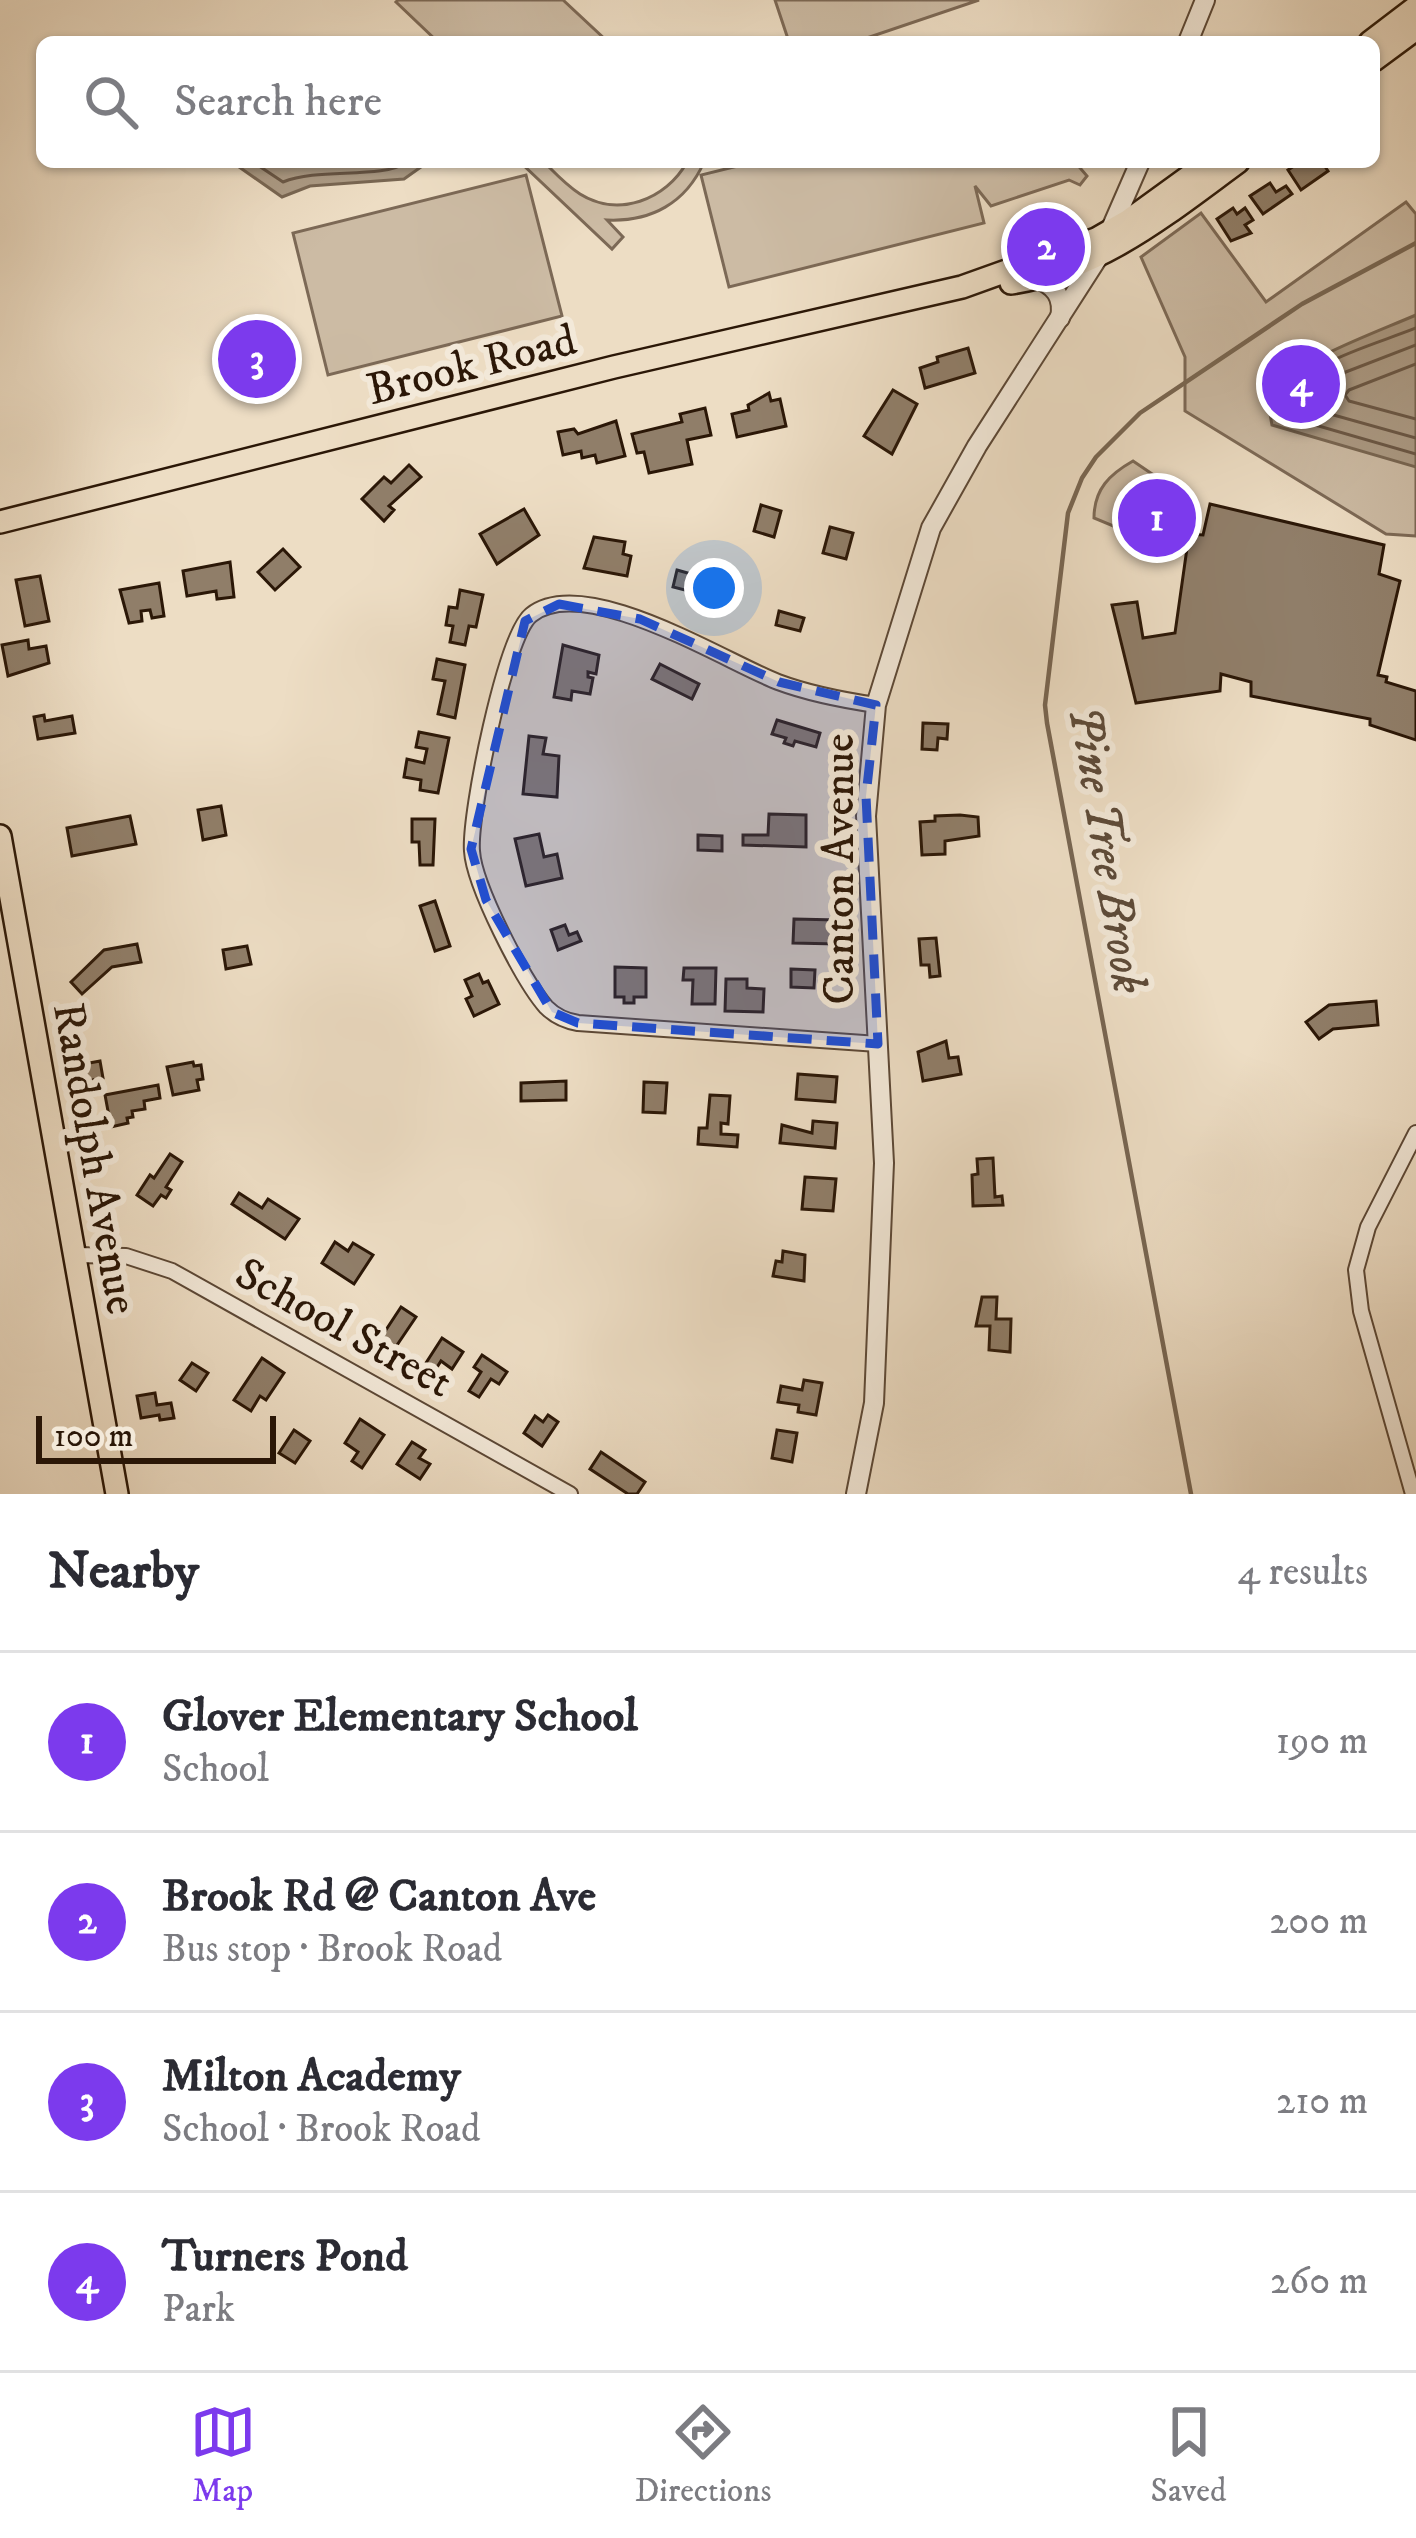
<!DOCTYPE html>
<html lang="en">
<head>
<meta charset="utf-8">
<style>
  body { margin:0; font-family:"IM FELL DW Pica",serif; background:#f2f2f3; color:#2b2b33 }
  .scale { position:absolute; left:36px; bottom:30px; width:240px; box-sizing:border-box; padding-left:12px; border:6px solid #2b1707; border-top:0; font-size:33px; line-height:42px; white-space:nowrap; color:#2b1707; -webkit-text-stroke:9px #f3e9d9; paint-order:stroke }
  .you { position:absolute; left:714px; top:588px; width:42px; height:42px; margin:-30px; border:9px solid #fff; border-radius:50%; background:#1a73e8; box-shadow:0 0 0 18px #1a73e833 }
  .badge { display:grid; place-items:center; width:78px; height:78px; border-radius:50%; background:#7c3aed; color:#fff; font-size:39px; font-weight:700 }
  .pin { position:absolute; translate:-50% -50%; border:6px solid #fff; box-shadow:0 3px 12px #0006 }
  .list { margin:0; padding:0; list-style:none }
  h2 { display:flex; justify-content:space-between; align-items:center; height:156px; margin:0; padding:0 48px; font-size:51px }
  h2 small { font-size:39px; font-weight:400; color:#7c7c81 }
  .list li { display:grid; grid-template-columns:78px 1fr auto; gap:36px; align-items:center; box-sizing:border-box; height:180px; padding:0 48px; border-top:3px solid #e1e1e2 }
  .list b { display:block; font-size:45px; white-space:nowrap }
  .list p { margin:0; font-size:39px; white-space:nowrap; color:#7c7c81 }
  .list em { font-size:39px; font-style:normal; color:#7c7c81 }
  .icon { flex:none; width:66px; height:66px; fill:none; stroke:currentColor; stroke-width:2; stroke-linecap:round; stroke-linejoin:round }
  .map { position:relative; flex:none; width:1416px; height:1494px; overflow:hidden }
  .search { position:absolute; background:#fff; box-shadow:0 3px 9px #0004; left:36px; right:36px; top:36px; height:132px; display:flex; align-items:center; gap:30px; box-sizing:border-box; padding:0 42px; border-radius:18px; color:#7c7c81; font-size:45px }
  .sheet { height:876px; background:#fff }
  nav { display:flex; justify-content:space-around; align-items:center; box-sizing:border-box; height:168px; border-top:3px solid #e1e1e2; background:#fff; font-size:33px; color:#7c7c81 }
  nav a { display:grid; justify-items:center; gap:6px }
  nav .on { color:#7c3aed }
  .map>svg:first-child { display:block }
</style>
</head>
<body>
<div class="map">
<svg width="1416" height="1494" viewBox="0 0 1416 1494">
  <rect width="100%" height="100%" fill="#edddc4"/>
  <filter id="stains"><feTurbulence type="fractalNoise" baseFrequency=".00167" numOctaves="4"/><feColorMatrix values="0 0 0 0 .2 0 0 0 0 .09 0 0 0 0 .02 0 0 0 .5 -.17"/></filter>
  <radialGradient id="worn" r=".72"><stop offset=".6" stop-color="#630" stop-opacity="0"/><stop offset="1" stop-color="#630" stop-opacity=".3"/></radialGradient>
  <!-- green -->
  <g fill="#ccbba4" stroke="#7c6956" stroke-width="3">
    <path d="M398 0H563L608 42H438L396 2Z"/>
    <path d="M775 0H979L855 42H789Z"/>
    <path d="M520 162H544C555 173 566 185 580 194 618 218 666 200 687 162H704C686 203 651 222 607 220L623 237 612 249Z"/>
    <path d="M754 162H1075L1087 176 1080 185 1069 180 991 206 975 186 984 223 729 287 701 175Z"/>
    <path d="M526 175 562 316 328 375 293 233Z"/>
    <path d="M1406 202 1416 214V536L1386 534 1185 411V357L1141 257 1201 213 1266 302Z"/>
    <path d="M1133 461 1158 478 1164 503 1150 525 1118 528 1094 518C1094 489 1110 474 1133 461Z"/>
  </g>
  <!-- water -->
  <g fill="#ab9a84" stroke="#786652" stroke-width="3">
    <path d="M232 162H428L404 179 310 186 282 197Z"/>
    <path d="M1416 315V467L1272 425 1266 392C1312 355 1362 338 1416 315Z"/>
  </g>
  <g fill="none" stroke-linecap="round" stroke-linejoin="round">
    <!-- shore -->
    <g stroke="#6b5846" stroke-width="3">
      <path d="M253 162 283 182C319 167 382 180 407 162"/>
      <path d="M1416 328C1371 346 1308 361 1279 401L1284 416 1416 454"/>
      <path d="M1416 345 1338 375 1302 401 1305 407 1416 438"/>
      <path d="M1416 364 1349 390 1345 395 1349 401 1416 419"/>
    </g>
    <!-- stream -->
    <path stroke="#786652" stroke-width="4.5" d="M1191 1494 1047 723 1045 705 1068 513 1082 478 1096 457 1140 413 1302 304 1416 243"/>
  </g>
  <!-- building -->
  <g fill="#907e69" stroke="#2b1707" stroke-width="3">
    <path d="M1300 162H1322L1328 171 1301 190 1288 170Z"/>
    <path d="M1270 183 1276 192 1286 186 1292 194 1263 214 1250 196Z"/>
    <path d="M1233 208 1237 214 1245 208 1253 220 1245 225 1251 233 1231 241 1217 219Z"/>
    <path d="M968 348 975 373 925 388 920 368 938 362 937 357Z"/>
    <path d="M893 390 917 404 892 454 864 436Z"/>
    <path d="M769 393 771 401 780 399 786 426 737 437 732 414 749 410 748 405Z"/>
    <path d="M705 408 711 435 687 440 692 464 649 473 644 452 637 453 632 434 682 422 680 414Z"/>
    <path d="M616 421 625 456 597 463 595 455 582 458 581 451 563 455 558 432 574 429 578 434Z"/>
    <path d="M409 465 421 477 389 506 394 510 384 521 362 499 384 477 391 483Z"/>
    <path d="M1210 504 1384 545 1379 574 1400 581 1378 675 1387 677 1386 682 1416 691V740L1370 725V719L1251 696V682L1221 674 1220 691 1136 703 1112 605 1137 602 1143 638 1175 633 1189 534 1203 535Z"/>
    <path d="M761 505 781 511 774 537 754 531Z"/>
    <path d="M524 509 539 535 497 564 480 534Z"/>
    <path d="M830 527 853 533 846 559 823 553Z"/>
    <path d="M594 537 625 542 623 554 631 556 627 576 584 568Z"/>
    <path d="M283 549 300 567 275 590 258 572Z"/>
    <path d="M230 562 234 597 217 599 216 591 187 596 183 571Z"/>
    <path d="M716 569 735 574 727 603 708 598Z"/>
    <path d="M677 570 709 579 704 595 673 587Z"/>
    <path d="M40 576 49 621 25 626 16 580Z"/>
    <path d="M159 583 164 616 152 618 150 610 141 611 142 621 129 623 120 590Z"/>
    <path d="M460 590 483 595 476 627 469 626 465 645 450 642 453 626 446 625 449 607 457 608Z"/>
    <path d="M779 611 804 618 800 631 776 625Z"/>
    <path d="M28 640 29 649 46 646 49 663 8 676 2 645Z"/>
    <path d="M563 645 599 655 596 674 588 672V677L593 678 590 694 572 691 571 700 554 697Z"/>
    <path d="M437 659 465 665 455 718 438 714 445 681 433 679Z"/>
    <path d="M660 664 699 684 692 699 652 679Z"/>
    <path d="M44 715 45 721 72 716 75 733 38 739 34 717Z"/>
    <path d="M777 720 820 733 816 747 795 741 793 746 784 743 786 738 772 734Z"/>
    <path d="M923 723 948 724 947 739 938 738 937 750 922 749Z"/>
    <path d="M419 732 449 738 438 793 420 790 421 780 404 777 407 759 424 763 427 749 416 747Z"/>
    <path d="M529 736 546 738 543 754 559 756 557 797 523 794Z"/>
    <path d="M221 806 226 835 203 840 198 810Z"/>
    <path d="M769 814 806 815V847L743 845V835H768Z"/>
    <path d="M960 815 978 817 979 836 945 841V854L922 855 920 822 935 821V816Z"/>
    <path d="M130 816 136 844 72 856 67 828Z"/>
    <path d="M412 819H435L433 865H420L419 842H412Z"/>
    <path d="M539 834 544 857 557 854 562 878 526 886 515 839Z"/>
    <path d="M698 835 722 836V851L698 850Z"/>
    <path d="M435 901 450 946 435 951 420 906Z"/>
    <path d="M794 919 837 920V944L793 943Z"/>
    <path d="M565 925 569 935 577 932 581 941 558 950 551 930Z"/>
    <path d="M936 938 940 976 930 977 929 965H921L919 939Z"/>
    <path d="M137 944 141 962 112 967 82 994 71 982 104 950Z"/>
    <path d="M247 946 251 964 226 969 223 950Z"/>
    <path d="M615 967 646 968V997H634V1003H624V997H615Z"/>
    <path d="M684 968H716L715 1004H692L693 980H683Z"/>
    <path d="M791 969 815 970 814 988 791 987Z"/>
    <path d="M479 974 483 983 488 981 499 1004 474 1016 466 999 472 996 465 980Z"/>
    <path d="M726 979H747V988L764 989 763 1012 725 1011Z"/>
    <path d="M1376 1001 1378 1025 1333 1029 1319 1039 1306 1022 1329 1005Z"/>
    <path d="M946 1041 949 1058 958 1057 961 1074 923 1081 918 1052Z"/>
    <path d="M100 1061 103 1078 71 1084 68 1067Z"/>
    <path d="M193 1062 194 1066 201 1065 203 1079 197 1080 199 1090 173 1095 167 1067Z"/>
    <path d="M798 1074 837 1077 835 1102 796 1099Z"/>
    <path d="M566 1081V1100L521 1101V1083Z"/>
    <path d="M644 1082 667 1083 665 1113 643 1112Z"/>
    <path d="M158 1085 160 1098 144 1101 145 1109 132 1111 133 1117 127 1118 128 1123 111 1127 105 1095Z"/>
    <path d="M710 1095 730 1096 728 1124 721 1123V1134L738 1135 737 1147 698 1144 699 1128H707Z"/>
    <path d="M813 1121 837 1123 835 1148 780 1143 782 1125 812 1133Z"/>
    <path d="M170 1154 182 1162 166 1187 171 1190 166 1198 161 1195 153 1206 137 1195 150 1175 154 1178Z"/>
    <path d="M993 1158 995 1197 1002 1196 1003 1205 973 1206 972 1175 978 1174 977 1159Z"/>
    <path d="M805 1177 836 1179 833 1211 802 1209Z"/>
    <path d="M239 1193 262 1208 268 1199 299 1219 285 1239 232 1204Z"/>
    <path d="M335 1242 348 1251 353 1243 373 1255 354 1284 322 1263Z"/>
    <path d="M783 1251 805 1255 804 1281 773 1276 776 1261 782 1262Z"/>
    <path d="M982 1297H997L996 1319H1011L1010 1352 989 1350 990 1326H976Z"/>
    <path d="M401 1307 416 1317 395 1348 380 1339Z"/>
    <path d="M442 1338 463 1352 452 1369 441 1361 434 1372 424 1366Z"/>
    <path d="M482 1355 507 1372 499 1384 491 1379 479 1397 469 1391 481 1372 474 1367Z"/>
    <path d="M262 1358 284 1373 266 1400 260 1396 251 1411 234 1400Z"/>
    <path d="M192 1363 208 1373 196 1391 180 1380Z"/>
    <path d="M804 1380 822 1383 816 1415 798 1412 799 1405 778 1402 781 1386 802 1390Z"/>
    <path d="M155 1393 157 1405 171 1403 174 1418 160 1420 159 1415 141 1418 137 1396Z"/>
    <path d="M548 1415 558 1422 542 1446 524 1433 535 1416 543 1422Z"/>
    <path d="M360 1419 384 1435 362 1468 352 1461 358 1452 345 1443Z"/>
    <path d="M294 1430 310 1441 295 1463 279 1453Z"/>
    <path d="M777 1430 797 1433 792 1462 772 1458Z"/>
    <path d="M412 1442 425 1450 419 1458 430 1464 420 1479 397 1464Z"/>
    <path d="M601 1452 645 1482 637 1494H628L590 1469Z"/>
  </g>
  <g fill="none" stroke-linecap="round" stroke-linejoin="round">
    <!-- minor casing -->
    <g stroke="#5c4836" stroke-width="18">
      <g id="minor">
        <path d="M876 705C842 700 810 694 778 682 726 662 584 572 531 615 505 636 469 815 472 851 474 885 523 981 546 1007 555 1016 566 1021 578 1023L878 1044"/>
        <path d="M75 1255 126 1256 172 1271 570 1494"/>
        <path d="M1413 1494 1361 1311 1356 1270 1368 1227 1416 1133"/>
      </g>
    </g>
    <!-- tertiary casing -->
    <g stroke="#5c4836" stroke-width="22">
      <g id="tertiary">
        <path d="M1188 42 1205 0"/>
        <path d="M1035 278C1055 285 1064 297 1060 318"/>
        <path d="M856 1494 874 1403 884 1163 866 816 876 705 931 528 977 446 1099 256 1140 162"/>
      </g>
    </g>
    <!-- primary casing -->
    <g stroke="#2b1707" stroke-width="26">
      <g id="primary">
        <path d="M1370 42 1416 7"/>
        <path d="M1374 60 1416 29"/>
        <path d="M1011 283C1100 270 1167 214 1238 162"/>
        <path d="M0 522 614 367 962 287 1096 239 1129 220 1209 162"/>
        <path d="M0 836 117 1494"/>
      </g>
    </g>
    <!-- minor -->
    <use href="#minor" stroke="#f3e9d9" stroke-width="14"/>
    <!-- tertiary -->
    <use href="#tertiary" stroke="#f3e9d9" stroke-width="18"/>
    <!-- primary -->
    <use href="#primary" stroke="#edddc4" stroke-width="21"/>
  </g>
  <!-- marked area -->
  <path fill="#1d4ed8" fill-opacity="0.2" stroke="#1d4ed8" stroke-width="9" stroke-dasharray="24 15" stroke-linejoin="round" d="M559 604 640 619 779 682 876 705 866 796 878 1044 578 1023 552 1012 486 900 471 849 525 621Z"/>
  <g text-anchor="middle" stroke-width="12" stroke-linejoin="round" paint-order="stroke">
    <!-- street labels -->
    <g font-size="45" fill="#2b1707" stroke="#f3e9d9">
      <text transform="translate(471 363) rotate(-14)" y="16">Brook Road</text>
      <text transform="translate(837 869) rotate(-90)" y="16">Canton Avenue</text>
      <text transform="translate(97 1158) rotate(80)" y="16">Randolph Avenue</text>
      <text transform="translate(345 1326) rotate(29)" y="16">School Street</text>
    </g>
    <!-- water labels -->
    <g font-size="48" font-style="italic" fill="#5e4b39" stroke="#f3e9d9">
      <text transform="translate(1109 849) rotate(81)" y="17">Pine Tree Brook</text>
    </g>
  </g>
  <rect width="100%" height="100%" filter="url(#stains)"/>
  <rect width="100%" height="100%" fill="url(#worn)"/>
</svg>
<div class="scale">100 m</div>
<div class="you"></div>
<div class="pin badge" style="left:1157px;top:518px">1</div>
<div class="pin badge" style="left:1046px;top:247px">2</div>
<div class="pin badge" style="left:257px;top:359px">3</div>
<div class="pin badge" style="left:1301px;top:384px">4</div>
<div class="search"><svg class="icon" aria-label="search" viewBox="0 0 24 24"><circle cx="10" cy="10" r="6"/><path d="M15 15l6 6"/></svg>Search here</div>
</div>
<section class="sheet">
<h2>Nearby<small>4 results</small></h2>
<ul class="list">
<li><span class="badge">1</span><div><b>Glover Elementary School</b><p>School</p></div><em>190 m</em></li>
<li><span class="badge">2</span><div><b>Brook Rd @ Canton Ave</b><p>Bus stop · Brook Road</p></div><em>200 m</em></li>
<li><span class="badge">3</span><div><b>Milton Academy</b><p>School · Brook Road</p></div><em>210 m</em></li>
<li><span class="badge">4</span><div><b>Turners Pond</b><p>Park</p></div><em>260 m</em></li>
</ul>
</section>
<nav>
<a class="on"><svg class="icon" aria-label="map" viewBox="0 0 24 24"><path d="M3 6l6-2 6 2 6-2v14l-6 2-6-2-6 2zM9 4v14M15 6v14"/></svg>Map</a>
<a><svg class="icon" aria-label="directions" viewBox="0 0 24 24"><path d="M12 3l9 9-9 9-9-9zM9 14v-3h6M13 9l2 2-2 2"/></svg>Directions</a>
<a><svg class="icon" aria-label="saved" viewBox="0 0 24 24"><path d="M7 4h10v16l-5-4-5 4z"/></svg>Saved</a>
</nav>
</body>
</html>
